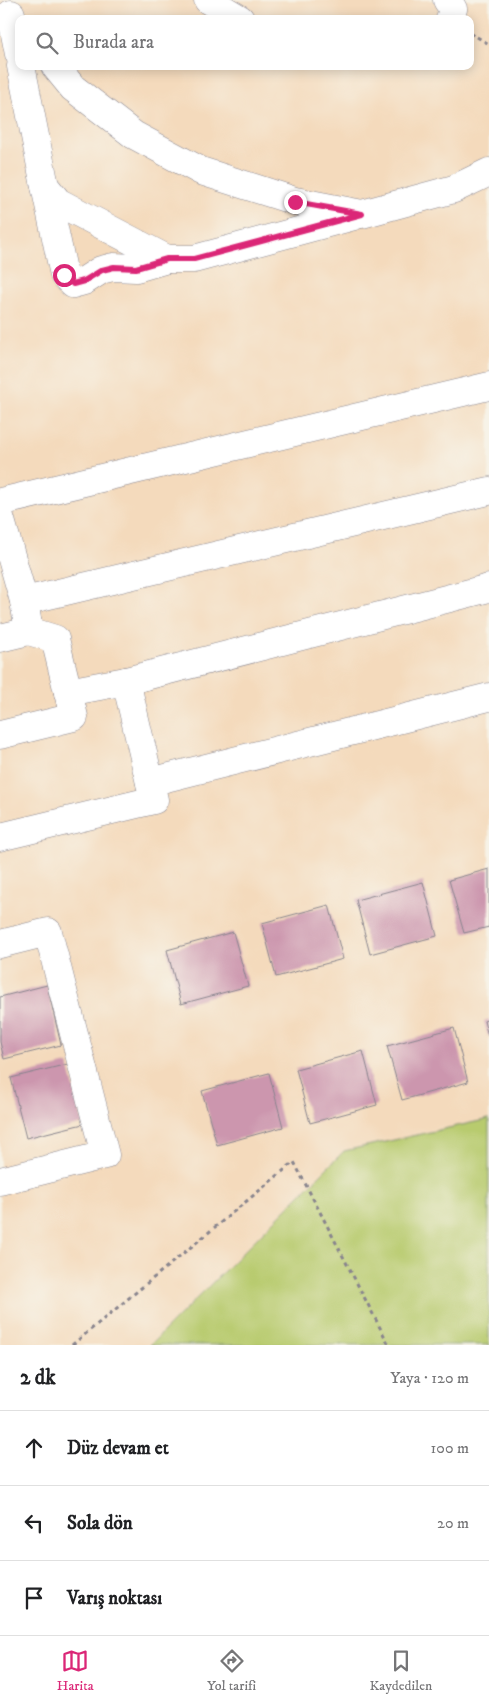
<!DOCTYPE html>
<html lang="tr">
<head>
<meta charset="utf-8">
<style>
  body { margin:0; font-family:"IM FELL DW Pica",serif; background:#f6f6f6; color:#202124 }
  .stop { position:absolute; width:15px; height:15px; margin:-11px; border:4px solid #db2777; border-radius:50%; background:#fff }
  .stop.end { background:#db2777; border-color:#fff; box-shadow:0 1px 5px #0008 }
  .list { margin:0; padding:0; list-style:none }
  h2 { display:flex; justify-content:space-between; align-items:center; height:65px; margin:0; padding:0 20px; font-size:21px }
  h2 small { font-size:16px; font-weight:400; color:#757577 }
  .list li { display:grid; grid-template-columns:32px 1fr auto; gap:15px; align-items:center; box-sizing:border-box; height:75px; padding:0 20px; border-top:1px solid #e0e0e0 }
  .list b { display:block; font-size:19px; white-space:nowrap }
  .list em { font-size:16px; font-style:normal; color:#757577 }
  .icon { flex:none; width:28px; height:28px; fill:none; stroke:currentColor; stroke-width:2; stroke-linecap:round; stroke-linejoin:round }
  .map { position:relative; flex:none; width:489px; height:1345px; overflow:hidden }
  .search { position:absolute; background:#fff; box-shadow:0 2px 12px #0003; left:15px; right:15px; top:15px; height:55px; display:flex; align-items:center; gap:12px; box-sizing:border-box; padding:0 18px; border-radius:10px; color:#757577; font-size:19px }
  .sheet { height:290px; background:#fff }
  nav { display:flex; justify-content:space-around; align-items:center; box-sizing:border-box; height:70px; border-top:1px solid #e0e0e0; background:#fff; font-size:14px; color:#757577 }
  nav a { display:grid; justify-items:center; gap:2px }
  nav .on { color:#db2777 }
  .map>svg:first-child { display:block }
</style>
</head>
<body>
<div class="map">
<svg width="489" height="1345" viewBox="0 0 489 1345">
  <rect width="100%" height="100%" fill="#f7f3e8"/>
  <filter id="ink" filterUnits="userSpaceOnUse"><feTurbulence type="fractalNoise" baseFrequency=".02" numOctaves="2"/><feDisplacementMap in="SourceGraphic" scale="10" xChannelSelector="R" yChannelSelector="G"/><feConvolveMatrix kernelMatrix="1 2 1 2 8 2 1 2 1" color-interpolation-filters="sRGB"/></filter>
  <filter id="wash" filterUnits="userSpaceOnUse"><feTurbulence type="fractalNoise" baseFrequency=".0096" numOctaves="4" result="noise"/><feDisplacementMap in="SourceGraphic" scale="20" xChannelSelector="R" yChannelSelector="G"/><feGaussianBlur stdDeviation="1.12" result="paint"/><feColorMatrix in="noise" values="0 0 0 0 0 0 0 0 0 0 0 0 0 0 0 0 0 1.4 0 .05"/><feComposite in="paint" operator="in"/></filter>
  <g filter="url(#wash)">
    <rect width="100%" height="100%" fill="#f4dabc"/>
    <!-- green -->
    <path fill="#b8cb6e" stroke="#6a7d66" d="M489 1119V1345H150L344 1151Z"/>
    <g id="blocks">
      <!-- building -->
      <g fill="#cc96ae">
        <path d="M489 869V927L464 933 449 880Z"/>
        <path d="M423 882 437 936 370 954 356 900Z"/>
        <path d="M329 905 343 959 276 977 262 923Z"/>
        <path d="M233 932 248 986 181 1004 167 950Z"/>
        <path d="M47 985 61 1045 4 1059 0 1042V997Z"/>
        <path d="M489 1019V1036H488L484 1021Z"/>
        <path d="M454 1028 468 1082 402 1100 387 1046Z"/>
        <path d="M363 1051 377 1105 310 1123 296 1069Z"/>
        <path d="M68 1064 83 1124 26 1138 11 1078Z"/>
        <path d="M269 1073 283 1127 217 1145 202 1091Z"/>
      </g>
    </g>
  </g>
  <g filter="url(#ink)">
    <use href="#blocks" fill-opacity="0" stroke="#88848d" stroke-width="1"/>
    <g fill="none" stroke-linecap="round" stroke-linejoin="round">
      <!-- minor casing -->
      <g stroke="#88848d" stroke-width="29">
        <g id="minor">
          <path d="M208 0 240 19"/>
          <path d="M447 0 453 9 450 19"/>
          <path d="M11 14 19 54"/>
          <path d="M21 66 45 186 58 202 167 259H194L354 216"/>
          <path d="M55 66 73 88 134 135 201 171 295 201 362 214 454 189 489 172"/>
          <path d="M45 186 64 275 73 284 84 281 101 270 113 267 136 268 167 259"/>
          <path d="M0 502 489 386"/>
          <path d="M0 517 24 601 29 631 0 638"/>
          <path d="M24 601 489 491"/>
          <path d="M29 631 55 639 68 692 126 681 489 588"/>
          <path d="M0 735 74 717 68 692"/>
          <path d="M150 782 489 697"/>
          <path d="M0 837 154 800 126 681"/>
          <path d="M0 944 48 932 105 1155 0 1181"/>
        </g>
      </g>
      <!-- path -->
      <g stroke="#88848d" stroke-width="3" stroke-dasharray="4 4" stroke-linecap="butt">
        <path d="M470 33 489 44"/>
        <path d="M72 1345 294 1162 389 1345"/>
      </g>
      <!-- minor -->
      <use href="#minor" stroke="#fff" stroke-width="28"/>
    </g>
  </g>
  <g fill="none" stroke-linecap="round" stroke-linejoin="round" filter="url(#ink)">
    <!-- route -->
    <path stroke="#db2777" stroke-width="6" d="M64 275 73 284 84 281 102 270 114 267 136 268 167 259H194L362 214 295 202"/>
  </g>
</svg>
<div class="stop" style="left:64px;top:275px"></div>
<div class="stop end" style="left:295px;top:202px"></div>
<div class="search"><svg class="icon" aria-label="search" viewBox="0 0 24 24"><circle cx="10" cy="10" r="6"/><path d="M15 15l6 6"/></svg>Burada ara</div>
</div>
<section class="sheet">
<h2>2 dk<small>Yaya · 120 m</small></h2>
<ul class="list">
<li><svg class="icon" aria-label="ahead" viewBox="0 0 24 24"><path d="M12 20V5M6 11l6-6 6 6"/></svg><div><b>Düz devam et</b></div><em>100 m</em></li>
<li><svg class="icon" aria-label="left" viewBox="0 0 24 24"><path d="M17 20v-9H6M10 6l-5 5 5 5"/></svg><div><b>Sola dön</b></div><em>20 m</em></li>
<li><svg class="icon" aria-label="arrive" viewBox="0 0 24 24"><path d="M6 21V4h12l-3 4 3 4H6"/></svg><div><b>Varış noktası</b></div></li>
</ul>
</section>
<nav>
<a class="on"><svg class="icon" aria-label="map" viewBox="0 0 24 24"><path d="M3 6l6-2 6 2 6-2v14l-6 2-6-2-6 2zM9 4v14M15 6v14"/></svg>Harita</a>
<a><svg class="icon" aria-label="directions" viewBox="0 0 24 24"><path d="M12 3l9 9-9 9-9-9zM9 14v-3h6M13 9l2 2-2 2"/></svg>Yol tarifi</a>
<a><svg class="icon" aria-label="saved" viewBox="0 0 24 24"><path d="M7 4h10v16l-5-4-5 4z"/></svg>Kaydedilen</a>
</nav>
</body>
</html>
